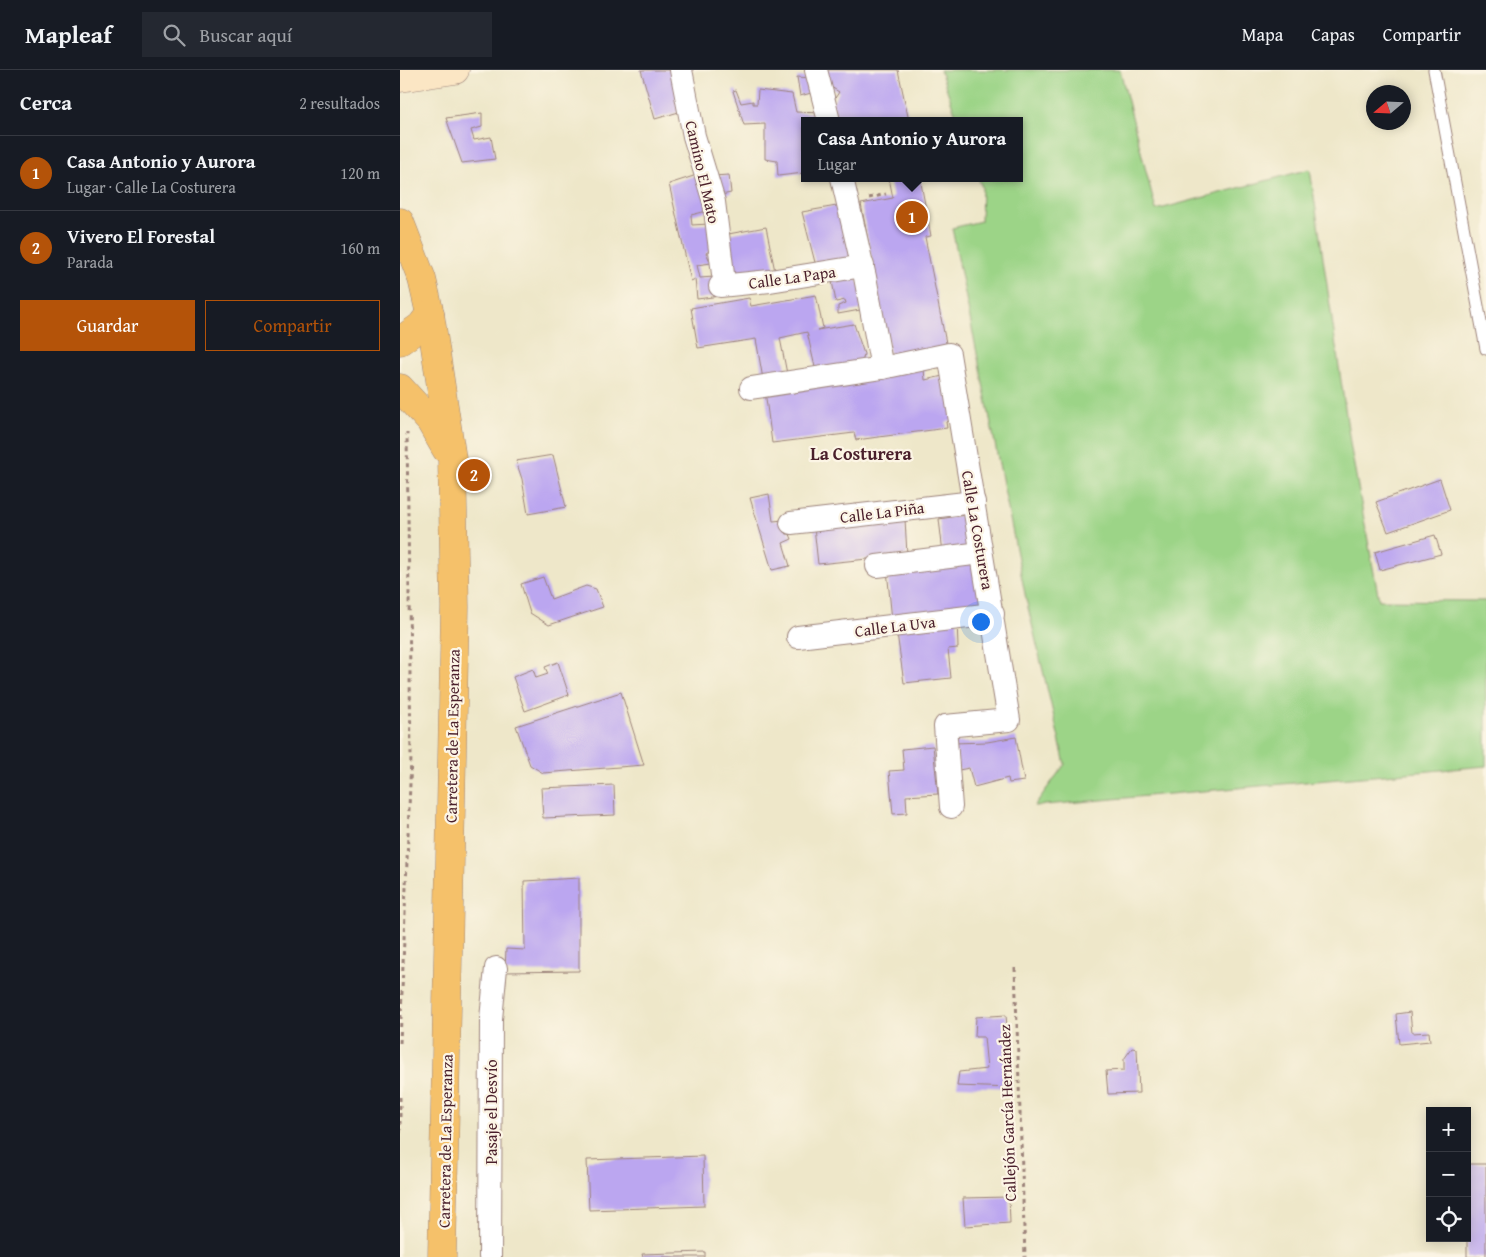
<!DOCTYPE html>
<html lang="es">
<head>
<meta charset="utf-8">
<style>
  body { margin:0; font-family:"Gentium Book Plus",serif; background:#242831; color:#f1f3f6 }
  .controls { position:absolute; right:15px; bottom:15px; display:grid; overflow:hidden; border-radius:0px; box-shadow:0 2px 12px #0003 }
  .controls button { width:45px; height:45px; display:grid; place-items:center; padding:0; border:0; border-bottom:1px solid #363941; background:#171b24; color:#f1f3f6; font:25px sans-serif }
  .compass { position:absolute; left:966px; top:15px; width:45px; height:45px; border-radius:50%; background:#171b24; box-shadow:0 2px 12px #0003; rotate:251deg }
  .you { position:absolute; left:580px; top:551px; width:18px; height:18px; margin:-12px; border:4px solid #fff; border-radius:50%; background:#1a73e8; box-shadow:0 0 0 8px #1a73e833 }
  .badge { display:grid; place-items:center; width:32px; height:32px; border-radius:50%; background:#b45309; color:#fff; font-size:16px; font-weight:700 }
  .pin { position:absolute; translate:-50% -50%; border:2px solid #fff; box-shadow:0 1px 5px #0006 }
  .popup { position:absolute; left:401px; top:47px; width:222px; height:65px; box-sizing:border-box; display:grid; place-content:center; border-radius:0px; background:#171b24; filter:drop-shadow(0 1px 4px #0005); font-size:16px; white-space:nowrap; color:#9ea1a6 }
  .popup b { font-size:19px; color:#f1f3f6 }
  .popup::after { content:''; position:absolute; left:50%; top:100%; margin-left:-10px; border:10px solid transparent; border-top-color:#171b24 }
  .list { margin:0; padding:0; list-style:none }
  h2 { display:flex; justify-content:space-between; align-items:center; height:65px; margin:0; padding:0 20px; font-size:21px }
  h2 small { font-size:16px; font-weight:400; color:#9ea1a6 }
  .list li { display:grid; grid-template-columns:32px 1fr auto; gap:15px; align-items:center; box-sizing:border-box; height:75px; padding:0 20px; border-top:1px solid #363941 }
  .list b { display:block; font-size:19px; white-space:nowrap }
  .list p { margin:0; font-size:16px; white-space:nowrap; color:#9ea1a6 }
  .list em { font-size:16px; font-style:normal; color:#9ea1a6 }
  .actions { display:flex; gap:10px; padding:15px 20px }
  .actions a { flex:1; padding:11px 0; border:1px solid #b45309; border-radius:0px; text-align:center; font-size:18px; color:#b45309 }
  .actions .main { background:#b45309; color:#fff }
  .icon { flex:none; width:28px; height:28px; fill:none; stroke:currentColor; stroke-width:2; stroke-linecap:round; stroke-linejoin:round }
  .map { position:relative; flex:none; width:1086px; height:1187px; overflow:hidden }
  header { display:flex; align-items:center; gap:30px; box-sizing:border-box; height:70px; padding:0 25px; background:#171b24; border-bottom:1px solid #363941 }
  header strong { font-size:24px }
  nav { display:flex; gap:28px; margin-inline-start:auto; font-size:18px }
  .search { width:350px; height:45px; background:#242831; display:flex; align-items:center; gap:12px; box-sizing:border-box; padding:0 18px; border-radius:0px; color:#9ea1a6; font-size:19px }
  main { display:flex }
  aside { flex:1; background:#171b24 }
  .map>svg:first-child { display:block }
</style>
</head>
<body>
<header>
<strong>Mapleaf</strong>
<div class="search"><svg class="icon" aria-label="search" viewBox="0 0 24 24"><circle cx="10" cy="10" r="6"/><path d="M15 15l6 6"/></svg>Buscar aquí</div>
<nav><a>Mapa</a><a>Capas</a><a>Compartir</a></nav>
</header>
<main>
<aside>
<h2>Cerca<small>2 resultados</small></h2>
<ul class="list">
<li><span class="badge">1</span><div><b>Casa Antonio y Aurora</b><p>Lugar · Calle La Costurera</p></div><em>120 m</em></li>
<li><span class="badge">2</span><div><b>Vivero El Forestal</b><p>Parada</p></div><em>160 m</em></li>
</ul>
<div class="actions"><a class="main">Guardar</a><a>Compartir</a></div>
</aside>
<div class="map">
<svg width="1086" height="1187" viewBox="0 0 1086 1187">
  <rect width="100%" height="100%" fill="#fcf5e5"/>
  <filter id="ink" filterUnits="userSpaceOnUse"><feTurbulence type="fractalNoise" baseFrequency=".02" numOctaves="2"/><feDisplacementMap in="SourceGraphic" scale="10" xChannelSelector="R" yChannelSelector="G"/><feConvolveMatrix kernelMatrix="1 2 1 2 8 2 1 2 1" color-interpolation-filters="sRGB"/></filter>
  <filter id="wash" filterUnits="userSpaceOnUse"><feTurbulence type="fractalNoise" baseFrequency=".0096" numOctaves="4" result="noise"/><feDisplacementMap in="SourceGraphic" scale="20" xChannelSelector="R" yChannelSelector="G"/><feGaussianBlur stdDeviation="1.12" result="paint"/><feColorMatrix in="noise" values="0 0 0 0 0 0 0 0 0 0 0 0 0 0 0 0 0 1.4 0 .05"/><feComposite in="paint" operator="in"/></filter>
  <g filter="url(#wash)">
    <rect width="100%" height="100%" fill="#eee7c9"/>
    <!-- green -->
    <path fill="#9cd487" stroke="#737a59" d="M540 0H720L756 140 910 99 951 379 979 530 1086 531V696L634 736 665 694 626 529 552 158 581 151 582 117 578 108H620V51H558Z"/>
    <g id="blocks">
      <!-- building -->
      <g fill="#bba6f0">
        <path d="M241 0H281L289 39 255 49Z"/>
        <path d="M422 0H498L509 51H437L432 33 439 22 425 13Z"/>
        <path d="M397 7 411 8 415 22 400 26Z"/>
        <path d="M336 20 341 33 353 31V34H357L358 20 392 24 396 42 421 43 423 51H404V103L378 106 377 91 365 89V54L344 55 333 21Z"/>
        <path d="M82 43V57L71 60 74 70 91 67 95 89 62 93 46 48Z"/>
        <path d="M306 102 315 139 291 145 292 155 309 154 311 180 306 183 311 193 297 195 300 208 314 207 320 226 297 229 295 209 291 211 269 114Z"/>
        <path d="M329 105 331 123 316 126 313 106Z"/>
        <path d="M489 108H520L531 166 525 167 547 278 491 289 461 134 493 128Z"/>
        <path d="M448 134 463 196 418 204 402 142Z"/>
        <path d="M366 157 376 206 331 211 323 165Z"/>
        <path d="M454 204 471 238 438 244V236L446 233 445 230 436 232 431 206Z"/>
        <path d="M416 225 423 258 417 260 454 254 464 284 461 298 417 306 407 262 380 268 388 309 364 315 356 269 298 278 291 238 349 228 351 236Z"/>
        <path d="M524 299 525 310 543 306 560 349 546 352 547 358 456 370 454 363 372 373 365 321Z"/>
        <path d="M153 385 166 437 128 444 122 409 116 391Z"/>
        <path d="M1040 409 1050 440 988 462 976 432Z"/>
        <path d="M369 424 373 451 384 450 392 469 383 473 390 496 372 500 350 428Z"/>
        <path d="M565 445 570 479 543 483 539 449Z"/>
        <path d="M505 449 507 485 418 494 414 457Z"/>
        <path d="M1035 465 1041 484 980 500 975 482Z"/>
        <path d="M577 489 588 538 492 550 487 500Z"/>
        <path d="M143 507 151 529 186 516 196 519 203 537 149 555 130 543 121 514Z"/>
        <path d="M557 548 558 578 548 579 551 608 504 613 496 556Z"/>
        <path d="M158 592 169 625 125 641 113 607 133 599 136 608 148 604 145 597Z"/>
        <path d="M221 622 244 695 143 703 130 695 116 656Z"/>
        <path d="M616 667 624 711 609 713 608 708 574 717 569 698 559 700 553 673 587 672Z"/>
        <path d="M533 676 538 724 506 726 507 743 493 744 489 701 504 700 502 679Z"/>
        <path d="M214 715 215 745 143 748 141 718Z"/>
        <path d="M179 808V901L105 902 106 879 125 880 124 811Z"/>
        <path d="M1010 942 1012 963 1029 962 1030 971 999 974 996 944Z"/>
        <path d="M606 945 612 1018 557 1016 559 1002 587 999 584 967H575L576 947Z"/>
        <path d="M732 978 737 979 739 1023 708 1024 706 1001 724 1000V989Z"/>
        <path d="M303 1086 304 1136 189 1140 187 1090Z"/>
        <rect x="1067" y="1094" width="19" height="93"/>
        <path d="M609 1127 610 1153 565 1156 563 1128Z"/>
        <path d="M305 1182V1187H243L242 1184Z"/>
      </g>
    </g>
  </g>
  <g filter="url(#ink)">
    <use href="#blocks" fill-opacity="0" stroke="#9c837a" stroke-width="1"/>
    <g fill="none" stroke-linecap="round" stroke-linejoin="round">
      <!-- service casing -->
      <g stroke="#9c837a" stroke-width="13">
        <path id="service" d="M1034 0 1086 279"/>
      </g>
      <!-- minor casing -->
      <g stroke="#9c837a" stroke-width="24">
        <g id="minor">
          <path d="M281 0 294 66 314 132 323 204"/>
          <path d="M416 0 429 51"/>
          <path d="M442 108 465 207 482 298"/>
          <path d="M320 216 370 211 463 196"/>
          <path d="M351 318 482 298 549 284 609 650 545 656 551 737"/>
          <path d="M391 453 574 432"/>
          <path d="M477 496 581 483"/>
          <path d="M398 567 593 544"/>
          <path d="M90 1187 91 949 96 898"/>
        </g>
      </g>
      <!-- secondary casing -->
      <g stroke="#9c837a" stroke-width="29">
        <path id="secondary" d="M0 8 55 0"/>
      </g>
      <!-- primary casing -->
      <g stroke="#9c837a" stroke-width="29">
        <g id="primary">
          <path d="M0 152 22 209 30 244 52 389 55 537 42 1187"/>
          <path d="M0 271 21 256 30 244"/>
          <path d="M0 318 30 351 46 379"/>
        </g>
      </g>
      <!-- path -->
      <g stroke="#9c837a" stroke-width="3" stroke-dasharray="4 4" stroke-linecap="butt">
        <path d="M469 128 486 124"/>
        <path d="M615 898 625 1187"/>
        <path d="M0 973 11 687 7 363"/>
        <path d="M0 1027V1067"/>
      </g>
      <!-- service -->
      <use href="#service" stroke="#fff" stroke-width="11"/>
      <!-- minor -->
      <use href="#minor" stroke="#fff" stroke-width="22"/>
      <!-- secondary -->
      <use href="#secondary" stroke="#fbe6c4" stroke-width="28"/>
      <!-- primary -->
      <use href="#primary" stroke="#f5c16b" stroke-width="28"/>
    </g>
  </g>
  <g text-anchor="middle" stroke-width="4.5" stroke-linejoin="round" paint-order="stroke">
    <!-- street labels -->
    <g font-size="16" fill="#4a1f2b" stroke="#fcf5e5">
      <text transform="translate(303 102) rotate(77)" y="6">Camino El Mato</text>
      <text transform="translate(392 207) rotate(-8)" y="6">Calle La Papa</text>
      <text transform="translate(482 442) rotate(-7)" y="6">Calle La Piña</text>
      <text transform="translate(578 460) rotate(80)" y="6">Calle La Costurera</text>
      <text transform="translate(495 556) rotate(-7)" y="6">Calle La Uva</text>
      <text transform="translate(52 666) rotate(-89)" y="6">Carretera de La Esperanza</text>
      <text transform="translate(91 1042) rotate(-90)" y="6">Pasaje el Desvío</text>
      <text transform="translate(607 1043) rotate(-92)" y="6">Callejón García Hernández</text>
      <text transform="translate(45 1071) rotate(-89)" y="6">Carretera de La Esperanza</text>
    </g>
    <!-- neighbourhood labels -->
    <g font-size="18" font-weight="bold" fill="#4a1f2b" stroke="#fcf5e5">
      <text x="461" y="390">La Costurera</text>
    </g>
  </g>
</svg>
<div class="controls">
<button>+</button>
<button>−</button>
<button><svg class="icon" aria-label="locate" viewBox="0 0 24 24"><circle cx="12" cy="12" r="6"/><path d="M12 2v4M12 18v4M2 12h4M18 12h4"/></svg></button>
</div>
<svg class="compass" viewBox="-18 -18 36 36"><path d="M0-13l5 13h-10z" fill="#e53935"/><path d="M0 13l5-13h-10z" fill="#9ea1a6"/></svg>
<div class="you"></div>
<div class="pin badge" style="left:512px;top:147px">1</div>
<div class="popup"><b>Casa Antonio y Aurora</b>Lugar</div>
<div class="pin badge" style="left:74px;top:405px">2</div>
</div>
</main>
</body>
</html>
